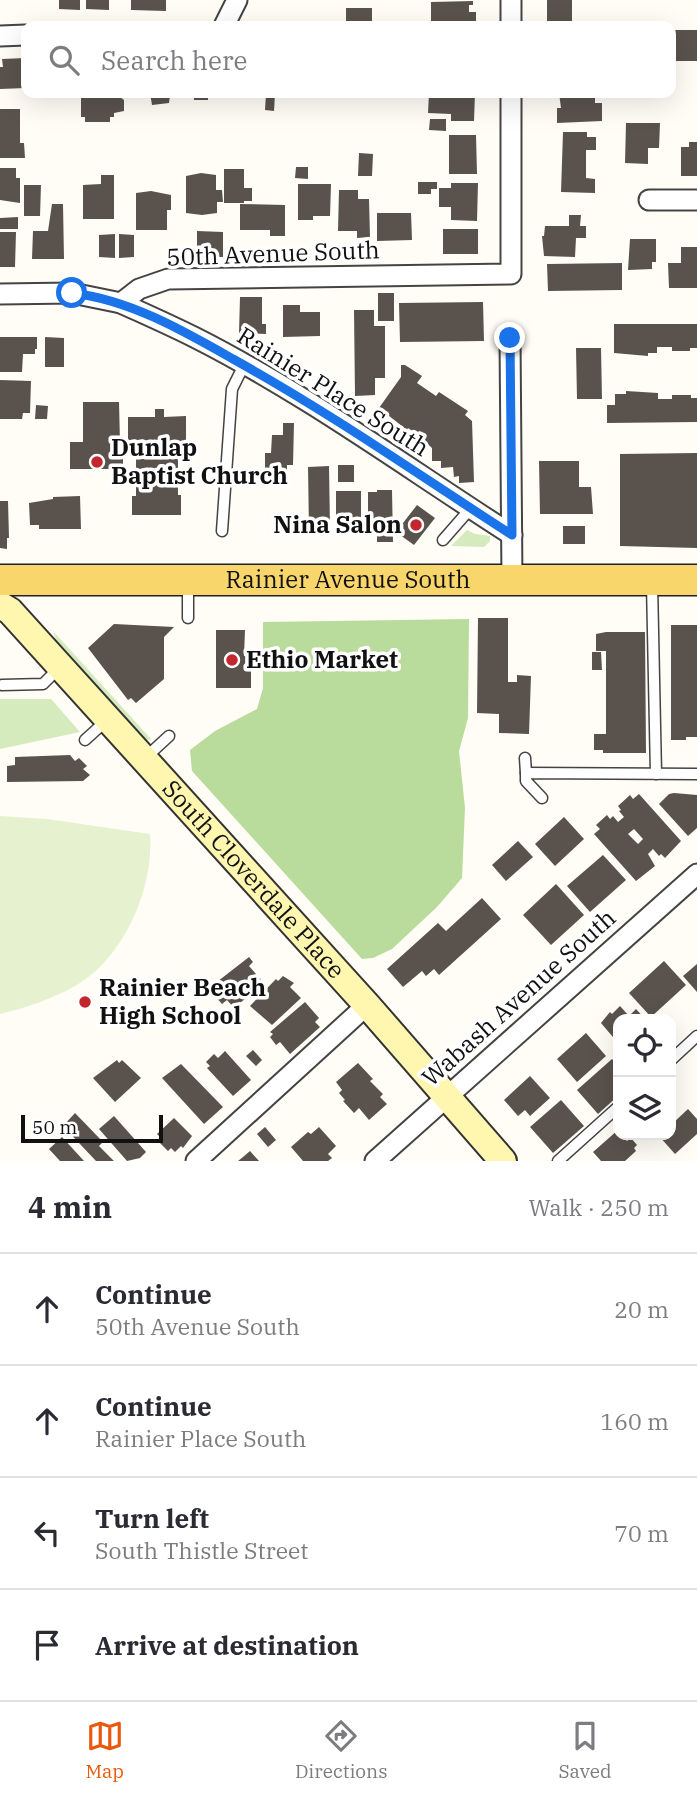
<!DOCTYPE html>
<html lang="en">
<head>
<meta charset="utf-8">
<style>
  body { margin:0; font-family:"IBM Plex Serif",serif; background:#f2f2f3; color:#2b2b33 }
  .controls { position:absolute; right:21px; bottom:21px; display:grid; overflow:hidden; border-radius:14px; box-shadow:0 7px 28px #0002 }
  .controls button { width:63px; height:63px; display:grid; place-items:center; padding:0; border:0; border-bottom:2px solid #e1e1e2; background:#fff; color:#2b2b33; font:35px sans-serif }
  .scale { position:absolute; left:21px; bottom:18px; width:142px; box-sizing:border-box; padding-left:7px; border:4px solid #111; border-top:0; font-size:19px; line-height:24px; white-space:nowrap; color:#111; -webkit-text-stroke:5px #fff; paint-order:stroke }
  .stop { position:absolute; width:21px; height:21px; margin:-16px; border:5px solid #1a73e8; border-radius:50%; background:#fff }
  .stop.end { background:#1a73e8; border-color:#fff; box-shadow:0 2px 7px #0008 }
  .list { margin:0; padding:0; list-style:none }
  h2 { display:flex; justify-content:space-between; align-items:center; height:91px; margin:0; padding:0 28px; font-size:30px }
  h2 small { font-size:23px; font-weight:400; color:#7c7c81 }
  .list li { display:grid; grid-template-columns:46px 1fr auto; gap:21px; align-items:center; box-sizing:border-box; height:112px; padding:0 28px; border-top:2px solid #e1e1e2 }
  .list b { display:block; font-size:26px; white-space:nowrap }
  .list p { margin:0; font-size:23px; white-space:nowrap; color:#7c7c81 }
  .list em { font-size:23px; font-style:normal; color:#7c7c81 }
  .icon { flex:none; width:38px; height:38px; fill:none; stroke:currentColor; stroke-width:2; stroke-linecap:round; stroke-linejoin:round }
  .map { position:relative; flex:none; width:697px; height:1161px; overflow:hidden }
  .search { position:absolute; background:#fff; box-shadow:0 7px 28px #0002; left:21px; right:21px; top:21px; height:77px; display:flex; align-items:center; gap:18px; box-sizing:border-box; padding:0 24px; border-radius:14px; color:#7c7c81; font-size:26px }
  .sheet { height:539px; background:#fff }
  nav { display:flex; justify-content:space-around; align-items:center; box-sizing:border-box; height:98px; border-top:2px solid #e1e1e2; background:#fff; font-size:19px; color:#7c7c81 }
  nav a { display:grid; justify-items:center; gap:4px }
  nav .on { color:#ea580c }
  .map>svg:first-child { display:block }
</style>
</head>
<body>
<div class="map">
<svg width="697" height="1161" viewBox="0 0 697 1161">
  <rect width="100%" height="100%" fill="#fffdf5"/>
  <!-- green -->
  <g fill="#d5ebbd">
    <path d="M467 530 475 534 490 536V541L484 547 451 546Z"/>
    <path d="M53 631 151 739 150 740 144 739 63 650 56 640Z"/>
    <path d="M0 699H51L80 732 0 749Z"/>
  </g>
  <!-- forest -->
  <path fill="#b9dc9c" d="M469 619 468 718 459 751 465 808 462 878 437 907 392 949 373 958 362 959 192 771 190 750 215 731 257 709 263 688V622Z"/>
  <!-- pitch -->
  <path fill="#e6f2cf" d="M0 816 47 819 150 834C154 888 124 958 75 986 52 999 25 1008 0 1014Z"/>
  <!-- building -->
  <g fill="#5a524d" fill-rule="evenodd">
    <path d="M59 0H80V10L59 9Z"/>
    <path d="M86 0H109V10L86 9Z"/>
    <path d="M131 0H166V11L131 10Z"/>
    <rect x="547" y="0" width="25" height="26"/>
    <path d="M473 1V5H469V12H476V26H439V21H431V2Z"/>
    <path d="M346 8H372V22H377V26H346Z"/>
    <rect x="671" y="30" width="26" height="31"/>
    <path d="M26 58V88L0 89V67H3L2 59Z"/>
    <path d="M81 93H114V97H120L124 100V111L114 113V117H110V122H85V117H81Z"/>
    <path d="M150 93H175V95H170L169 103 152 105Z"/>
    <path d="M182 93H218V95H208V100H194V95H182Z"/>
    <path d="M429 93H475L474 121H451V114L428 113Z"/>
    <path d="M559 93 595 94V103H602V121L557 123V108H561Z"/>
    <path d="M266 94H275L274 111 265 110Z"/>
    <path d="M0 109H20V143H24L25 158H0Z"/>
    <path d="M430 119H446V131L429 130Z"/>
    <path d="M626 123H660L659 148H648V164L625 163Z"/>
    <path d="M563 132H587V137H596V150H586V178L595 179V193L561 192Z"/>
    <path d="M449 135H476L477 174H449Z"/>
    <path d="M689 142H697V176H681V147H689Z"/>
    <path d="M359 153 373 154 372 176H358Z"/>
    <path d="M296 167H308V179L295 178Z"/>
    <path d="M0 168H16V178H20V203L0 200Z"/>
    <path d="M224 169H244V188H252V201H244V203H224Z"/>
    <path d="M201 173 216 175V190H222L223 202H217V213L202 215 186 213V176Z"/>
    <path d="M101 175H114V219H83V185L101 184Z"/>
    <path d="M418 182H437V189H431V194H418Z"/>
    <path d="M451 183H478L477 221 451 220V207H439V188H451Z"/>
    <path d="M298 184H331L330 216H313V220H298Z"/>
    <path d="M24 185H41L40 216H24Z"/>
    <path d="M339 190H358V199H369L370 237 357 238V231H338Z"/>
    <path d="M151 191 171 195V210H167V230H136V193Z"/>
    <path d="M52 204H63L64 259H32L33 231H48Z"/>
    <path d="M240 204 285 205V236H270V230H240Z"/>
    <path d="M377 213H411L412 240 377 241Z"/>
    <path d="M569 215H581L580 226H586V238H576L575 257 544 256 542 236H544L545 226H569Z"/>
    <path d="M18 217V229H0V218Z"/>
    <rect x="443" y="229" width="35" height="25"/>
    <path d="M197 231 223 232V257H197Z"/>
    <path d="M0 232H16L15 267H0Z"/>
    <path d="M115 234V258L99 257V235Z"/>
    <path d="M119 234 134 235V257L119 258Z"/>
    <path d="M630 239H656V262H652V269L628 270Z"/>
    <path d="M681 247H697V288H669L668 263H681Z"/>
    <path d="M622 263V290L548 291 547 264Z"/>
    <rect x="378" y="293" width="16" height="28"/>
    <path d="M240 297H262V324H266V334L239 333Z"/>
    <path d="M483 302 484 341 400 342 399 303Z"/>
    <path d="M283 305H300V312H320V336L283 337Z"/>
    <path d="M354 310H374V326H385V378H375V395L355 396Z"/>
    <path d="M614 324H697V348H690V351H672V347H657V353H648V356L614 353Z"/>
    <path d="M0 337H37V349H35V354H23L22 372H0Z"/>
    <path d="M45 337 64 338V367H45Z"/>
    <path d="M576 348H601L602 399H577Z"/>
    <path d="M401 365H405L422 376 417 383 436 396 439 392 468 411 465 415 472 421 474 482 459 483V476L454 477 453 467 441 468V461H432V448L417 434 408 428 407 430 379 408 401 377Z"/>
    <path d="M0 380 31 381 30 413H23L22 419H0Z"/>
    <path d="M626 391 658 393V399H672V395H691V398H697V422L607 423V405H615V394H626Z"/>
    <path d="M83 402H119L120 443H128V417H155V409H164V417L186 416V450H178V495H181V515H132V496H136V455H123V469H70V442H83Z"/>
    <path d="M36 405 48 406 47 419H35Z"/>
    <path d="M283 423H294L293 465H287V470H265V453H271L272 435H283Z"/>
    <path d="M697 453V548L620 546V454Z"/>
    <path d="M539 461H579V487H591L593 514H540Z"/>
    <rect x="338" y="465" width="16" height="17"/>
    <path d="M329 466 330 530H309L308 467Z"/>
    <path d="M377 490H392L393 542H377V532H370V525H368V492H377Z"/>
    <path d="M336 491H361V525H355V530H343V526H336Z"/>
    <path d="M80 496 81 529H39V525H30L29 503 53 499V497Z"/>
    <path d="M0 501H8L9 538H7V549L0 548Z"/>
    <path d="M417 505 435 518 414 545 396 532Z"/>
    <rect x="563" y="526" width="22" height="18"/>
    <path d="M478 618H508V682H517V675L531 676 529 734 499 733V714L477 713Z"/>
    <path d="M114 624 174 627 164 637V679L136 703 131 698 128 700 88 648Z"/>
    <path d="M671 625H697V737H686V740H671Z"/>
    <path d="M216 630H245L244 656H247V663H251V688H216Z"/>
    <path d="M606 632H645L646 753H603V750H594V734H606V651H596V634Z"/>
    <path d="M592 652H601L602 670H592Z"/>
    <path d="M70 755 75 761 79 758 87 766 83 769 90 775 83 781 7 782V766L15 765V757Z"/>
    <path d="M674 793 697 795V828L688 836 659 804 669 794Z"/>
    <path d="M639 794 681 841 665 858 661 854 659 856 653 849 648 854 655 866 636 881 594 834 600 829 596 825 607 815 610 819 613 816 618 822 624 817 619 811 621 810 618 806 630 795 633 799ZM634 829 643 839 638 844 628 834Z"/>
    <path d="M564 817 584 839 555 866 535 844Z"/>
    <path d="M518 841 533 857 506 881 492 865Z"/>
    <path d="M603 855 626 880 590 912 567 886Z"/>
    <path d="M556 884 584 915 551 945 523 915Z"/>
    <path d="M482 898 501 919 439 975 434 969 426 976 422 971 403 987 387 969 438 923 446 931Z"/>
    <path d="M249 957 253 962 249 966 264 983 234 1008 227 1000 222 1004 216 997 221 993 213 985Z"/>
    <path d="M664 961 686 985 651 1017 629 993Z"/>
    <path d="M697 964V992L683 976Z"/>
    <path d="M283 976 294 983 290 987 301 998 272 1025 250 1006 276 979 278 981Z"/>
    <path d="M305 1002 319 1018 315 1022 320 1027 290 1054 280 1042 276 1045 270 1037 273 1034 270 1032Z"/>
    <path d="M620 1006 629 1016 636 1009 645 1019H618V1043L601 1023 610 1012 612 1014Z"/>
    <path d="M586 1033 606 1056 577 1082 557 1059Z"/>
    <path d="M253 1050 262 1060 256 1066 246 1056Z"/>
    <path d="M225 1051 251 1080 233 1096 207 1068 210 1066 206 1062 214 1054 218 1058Z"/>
    <path d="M612 1059 618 1066V1096L598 1114 577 1090Z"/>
    <path d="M117 1060 119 1063 122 1060 141 1078 115 1102 93 1078Z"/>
    <path d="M358 1063 373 1079 370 1081 383 1094 380 1097 387 1104 369 1120 359 1108 354 1113 343 1101 345 1100 339 1093 342 1090 336 1082Z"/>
    <path d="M181 1064 223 1107 204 1124 162 1078Z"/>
    <path d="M530 1076 550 1098 530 1116 525 1110 518 1116 504 1100Z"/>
    <path d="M561 1100 584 1126 553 1153 530 1127Z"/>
    <path d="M688 1109 697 1119V1134L675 1154 659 1136 671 1135V1125Z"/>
    <path d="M75 1113 103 1142 99 1146 114 1161H96L63 1126Z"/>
    <path d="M114 1116 146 1152 140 1158 127 1161 99 1129Z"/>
    <path d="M174 1118 192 1136 183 1148 181 1146 175 1152 171 1148 168 1151 159 1142 162 1139 157 1134Z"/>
    <path d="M265 1127 276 1140 268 1147 257 1134Z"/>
    <path d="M319 1127 336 1146 328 1154 332 1158 328 1161H303L291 1147 308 1132 311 1134Z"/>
    <path d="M618 1130V1135H622L627 1141 631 1138 637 1145 634 1148 636 1151 625 1161H601L593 1152Z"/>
    <path d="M62 1137 84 1161H60L49 1149Z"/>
    <path d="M250 1151 259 1161H238L243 1157Z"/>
  </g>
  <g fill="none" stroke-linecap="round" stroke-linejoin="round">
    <!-- lane casing -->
    <g stroke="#444" stroke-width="13">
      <g id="lane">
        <path d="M222 531 232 389 244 365"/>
        <path d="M443 540 471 508"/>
        <path d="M652 584 656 774"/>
        <path d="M188 618V584"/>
        <path d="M2 685 43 684 60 667"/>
        <path d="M85 740 107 720"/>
        <path d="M525 758 526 773"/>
        <path d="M144 759 169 736"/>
        <path d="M542 798 526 781V773L697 774"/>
        <path d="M671 1060 697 1036"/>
        <path d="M558 1161 618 1107"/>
      </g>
    </g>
    <!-- street casing -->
    <g stroke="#444" stroke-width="23">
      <g id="street">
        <path d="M511 0V26"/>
        <path d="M224 26 237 0"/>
        <path d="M0 36 26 35"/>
        <path d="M649 200H697"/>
        <path d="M0 294 72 293 121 303 139 289 168 279 511 274V93"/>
        <path d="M121 303C145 314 170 325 194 337 305 393 407 468 512 535"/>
        <path d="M510 338 512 581"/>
        <path d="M196 1161 367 1005"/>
        <path d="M375 1161 697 874"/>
      </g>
    </g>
    <!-- secondary casing -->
    <g stroke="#333" stroke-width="30">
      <g id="secondary">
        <path id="s1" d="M0 605 10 611 367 1005 503 1161"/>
      </g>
    </g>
    <!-- primary casing -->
    <g stroke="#222" stroke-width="33">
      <g id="primary">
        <path id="s2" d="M0 580H697"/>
      </g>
    </g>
    <!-- lane -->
    <use href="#lane" stroke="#fff" stroke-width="10"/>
    <!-- street -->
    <use href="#street" stroke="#fff" stroke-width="19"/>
    <!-- secondary -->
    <use href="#secondary" stroke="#fff6b0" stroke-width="26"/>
    <!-- primary -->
    <use href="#primary" stroke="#f9d66b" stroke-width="30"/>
  </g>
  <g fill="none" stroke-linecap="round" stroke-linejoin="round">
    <!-- route -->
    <path stroke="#1a73e8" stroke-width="9" d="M72 293C130 300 182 330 233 359 329 412 419 475 512 535L510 338"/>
  </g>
  <!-- markers -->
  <g fill="#c4262e" stroke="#fff" stroke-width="2.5">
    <circle cx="97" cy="462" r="7"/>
    <circle cx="416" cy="525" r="7"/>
    <circle cx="232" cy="660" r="7"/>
    <circle cx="85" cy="1002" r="7"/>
  </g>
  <g text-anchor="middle" stroke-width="7" stroke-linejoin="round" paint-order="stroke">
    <!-- street labels -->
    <g font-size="24" fill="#111" stroke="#fff">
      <text transform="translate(273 254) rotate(-2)" y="8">50th Avenue South</text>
      <text transform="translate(333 392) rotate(32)" y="8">Rainier Place South</text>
      <text dy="8" stroke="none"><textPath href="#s2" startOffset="348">Rainier Avenue South</textPath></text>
      <text dy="8" stroke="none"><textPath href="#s1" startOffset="374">South Cloverdale Place</textPath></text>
      <text transform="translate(519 998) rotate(-42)" y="8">Wabash Avenue South</text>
    </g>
    <!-- poi labels -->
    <g font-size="24" font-weight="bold" fill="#111" stroke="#fff" text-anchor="start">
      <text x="111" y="456">Dunlap<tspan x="111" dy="28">Baptist Church</tspan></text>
      <text x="402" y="533" text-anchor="end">Nina Salon</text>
      <text x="246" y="668">Ethio Market</text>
      <text x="99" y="996">Rainier Beach<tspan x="99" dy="28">High School</tspan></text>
    </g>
  </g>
</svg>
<div class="controls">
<button><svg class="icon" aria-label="locate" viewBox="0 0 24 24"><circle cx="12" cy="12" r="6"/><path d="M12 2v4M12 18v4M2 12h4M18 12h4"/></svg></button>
<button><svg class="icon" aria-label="layers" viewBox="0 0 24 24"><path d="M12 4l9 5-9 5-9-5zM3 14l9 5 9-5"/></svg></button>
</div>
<div class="scale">50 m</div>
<div class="stop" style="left:72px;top:293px"></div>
<div class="stop end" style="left:510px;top:338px"></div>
<div class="search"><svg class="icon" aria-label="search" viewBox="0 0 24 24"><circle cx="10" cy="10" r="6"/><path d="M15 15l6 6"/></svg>Search here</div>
</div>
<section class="sheet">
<h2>4 min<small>Walk · 250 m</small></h2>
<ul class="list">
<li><svg class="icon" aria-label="ahead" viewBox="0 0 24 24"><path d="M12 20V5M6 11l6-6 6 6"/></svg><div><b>Continue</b><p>50th Avenue South</p></div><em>20 m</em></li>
<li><svg class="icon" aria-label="ahead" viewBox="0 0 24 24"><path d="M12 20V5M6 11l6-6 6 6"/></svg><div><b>Continue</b><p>Rainier Place South</p></div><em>160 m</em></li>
<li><svg class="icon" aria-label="left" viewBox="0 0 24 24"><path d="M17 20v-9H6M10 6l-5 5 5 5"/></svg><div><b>Turn left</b><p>South Thistle Street</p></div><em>70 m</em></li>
<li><svg class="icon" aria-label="arrive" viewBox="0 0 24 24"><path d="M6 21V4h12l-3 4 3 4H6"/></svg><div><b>Arrive at destination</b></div></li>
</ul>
</section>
<nav>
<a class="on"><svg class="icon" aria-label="map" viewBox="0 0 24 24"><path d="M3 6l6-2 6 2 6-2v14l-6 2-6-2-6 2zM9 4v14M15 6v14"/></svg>Map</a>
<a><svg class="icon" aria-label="directions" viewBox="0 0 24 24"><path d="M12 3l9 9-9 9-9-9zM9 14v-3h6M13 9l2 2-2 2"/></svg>Directions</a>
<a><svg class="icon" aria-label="saved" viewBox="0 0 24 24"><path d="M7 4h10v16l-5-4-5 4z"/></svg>Saved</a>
</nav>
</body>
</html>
